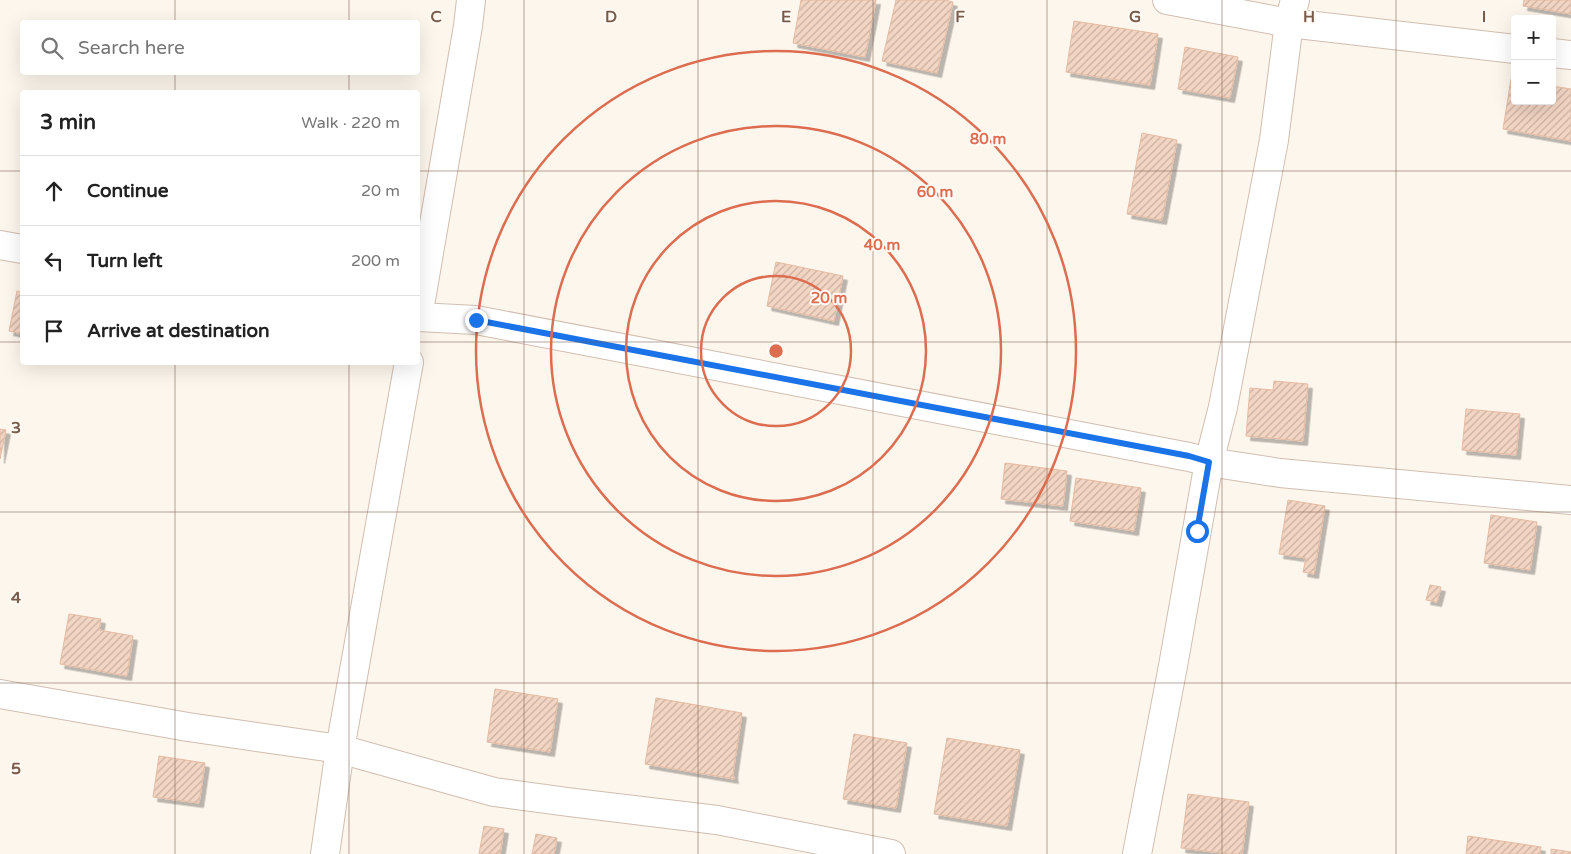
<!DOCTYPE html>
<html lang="en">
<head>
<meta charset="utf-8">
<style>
  body { margin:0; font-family:"Varela Round",sans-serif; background:#f6f6f6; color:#222 }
  .controls { position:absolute; right:15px; top:15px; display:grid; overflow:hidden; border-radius:5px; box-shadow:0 5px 20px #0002 }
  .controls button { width:45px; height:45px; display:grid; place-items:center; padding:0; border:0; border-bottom:1px solid #e0e0e0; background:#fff; color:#222; font:25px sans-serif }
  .stop { position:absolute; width:15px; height:15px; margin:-11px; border:4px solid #1a73e8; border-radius:50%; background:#fff }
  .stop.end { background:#1a73e8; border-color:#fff; box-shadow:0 1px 5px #0008 }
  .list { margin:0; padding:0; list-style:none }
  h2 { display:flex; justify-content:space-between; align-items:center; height:65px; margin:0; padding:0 20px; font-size:21px }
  h2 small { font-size:16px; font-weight:400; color:#767676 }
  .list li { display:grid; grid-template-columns:32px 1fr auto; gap:15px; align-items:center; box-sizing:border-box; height:70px; padding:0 20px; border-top:1px solid #e0e0e0 }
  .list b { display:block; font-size:19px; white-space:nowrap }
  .list em { font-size:16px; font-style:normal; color:#767676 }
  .icon { flex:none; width:28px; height:28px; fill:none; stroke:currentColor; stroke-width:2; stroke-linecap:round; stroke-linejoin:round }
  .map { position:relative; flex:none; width:1571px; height:854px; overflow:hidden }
  .search { position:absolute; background:#fff; box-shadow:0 5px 20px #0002; left:20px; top:20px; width:400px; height:55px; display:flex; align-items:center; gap:12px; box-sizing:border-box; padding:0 18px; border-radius:5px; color:#767676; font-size:19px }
  .panel { position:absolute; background:#fff; box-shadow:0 5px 20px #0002; left:20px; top:90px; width:400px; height:275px; border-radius:5px }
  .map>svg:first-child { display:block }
</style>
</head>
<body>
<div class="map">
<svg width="1571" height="854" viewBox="0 0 1571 854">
  <defs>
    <pattern id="building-hatch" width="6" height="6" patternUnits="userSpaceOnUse" patternTransform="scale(1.25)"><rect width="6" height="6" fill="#f3d5c3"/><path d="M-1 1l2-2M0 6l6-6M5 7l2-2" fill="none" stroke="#cab0a1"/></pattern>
    <filter id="shadow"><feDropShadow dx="4.5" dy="4.5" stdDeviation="0" flood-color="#0004"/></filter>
  </defs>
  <rect width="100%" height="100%" fill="#fdf6ec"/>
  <!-- building -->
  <g fill="url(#building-hatch)" stroke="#e6bba3" filter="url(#shadow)">
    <path d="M801 0H876L865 57 793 43Z"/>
    <path d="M896 0H945L953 2 937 73 882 61Z"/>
    <path d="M1524 0H1571V14L1523 6Z"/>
    <path d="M1074 21 1158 34 1150 85 1066 72Z"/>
    <path d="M1185 47 1238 57 1230 98 1178 89Z"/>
    <path d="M1511 79H1515V101H1552V86L1571 89V141L1503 129Z"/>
    <path d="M1142 133 1177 140 1162 220 1127 214Z"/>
    <path d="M776 262 843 276 834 321 767 306Z"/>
    <path d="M17 291 22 292V334L9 331Z"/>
    <path d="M1274 381 1308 384 1303 441 1246 436 1250 388 1273 390Z"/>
    <path d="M1466 409 1520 414 1516 455 1462 450Z"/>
    <path d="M0 429 6 430 0 459Z"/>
    <path d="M1005 463 1067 471 1063 506 1001 499Z"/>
    <path d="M1076 478 1141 488 1134 531 1070 521Z"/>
    <path d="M1288 500 1325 506 1314 574 1303 572 1306 558 1279 554Z"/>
    <path d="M1491 515 1537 522 1530 570 1484 563Z"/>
    <path d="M1430 585 1441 587 1437 602 1426 600Z"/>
    <path d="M69 614 101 619 99 630 133 636 127 676 60 664Z"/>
    <path d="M495 689 558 699 550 752 487 742Z"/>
    <path d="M656 698 742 713 733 773 734 779 645 764Z"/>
    <path d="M854 734 907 743 896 808 843 799Z"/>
    <path d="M947 738 1020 750 1007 826 934 814Z"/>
    <path d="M159 756 205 763 199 803 153 797Z"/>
    <path d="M1188 794 1249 802 1242 854H1231L1181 848Z"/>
    <path d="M484 826 504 829 500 854H479Z"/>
    <path d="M536 834 557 838 554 854H532Z"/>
    <path d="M1468 836 1541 847 1540 854H1466Z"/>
    <path d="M1551 849 1571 852V854H1551Z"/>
  </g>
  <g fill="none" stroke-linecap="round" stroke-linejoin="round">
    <!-- minor casing -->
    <g stroke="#d1beb0" stroke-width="30">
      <g id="minor">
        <path d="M1167 0 1289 23 1515 49"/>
        <path d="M1552 53 1571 55"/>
        <path d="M0 245 22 249"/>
        <path d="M418 317 476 320 1189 457 1209 462 1280 473 1571 500"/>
        <path d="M418 317 468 26 471 0"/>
        <path d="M0 694 188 727 340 749 494 792 568 802 717 820 891 854"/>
        <path d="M325 854 340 749 409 362"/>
        <path d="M1137 854 1173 666 1209 462 1223 407 1274 140 1289 23 1295 0"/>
      </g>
    </g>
    <!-- minor -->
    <use href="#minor" stroke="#fff" stroke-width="28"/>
  </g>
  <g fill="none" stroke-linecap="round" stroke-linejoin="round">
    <!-- route -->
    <path stroke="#1a73e8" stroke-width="6" d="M476 320 1189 456 1209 462 1197 531"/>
  </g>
  <!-- grid -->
  <path fill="none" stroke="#7a5c4d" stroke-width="1" stroke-opacity="0.55" d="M175 0V22M349 0V22M524 0V854M698 0V854M873 0V854M1047 0V854M1222 0V854M1396 0V854M175 72V92M349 72V92M0 171H22M418 171H1571M0 342H22M418 342H1571M175 362V854M349 362V854M0 512H1571M0 683H1571"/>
  <!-- distance rings -->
  <g fill="none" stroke="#dc6d51" stroke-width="2.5">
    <circle cx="776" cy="351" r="75"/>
    <circle cx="776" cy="351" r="150"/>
    <circle cx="776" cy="351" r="225"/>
    <circle cx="776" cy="351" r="300"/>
  </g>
  <g font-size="16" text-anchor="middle" font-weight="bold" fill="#7a5c4d" stroke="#fffaf3" stroke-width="4" stroke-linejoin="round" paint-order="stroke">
    <text x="436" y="22">C</text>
    <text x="611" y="22">D</text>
    <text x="786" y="22">E</text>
    <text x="960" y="22">F</text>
    <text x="1135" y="22">G</text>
    <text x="1309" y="22">H</text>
    <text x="1484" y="22">I</text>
    <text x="16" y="433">3</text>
    <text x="16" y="603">4</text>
    <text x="16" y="774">5</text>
  </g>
  <circle cx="776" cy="351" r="8" fill="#dc6d51" stroke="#fffaf3" stroke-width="2.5"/>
  <g font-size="15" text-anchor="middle" font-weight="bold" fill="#dc6d51" stroke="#fffaf3" stroke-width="4" stroke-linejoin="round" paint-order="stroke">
    <text x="988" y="144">80 m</text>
    <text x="935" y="197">60 m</text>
    <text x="882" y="250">40 m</text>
    <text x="829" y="303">20 m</text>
  </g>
</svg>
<div class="controls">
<button>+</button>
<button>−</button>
</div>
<div class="stop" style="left:1197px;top:531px"></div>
<div class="stop end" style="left:476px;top:320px"></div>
<div class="search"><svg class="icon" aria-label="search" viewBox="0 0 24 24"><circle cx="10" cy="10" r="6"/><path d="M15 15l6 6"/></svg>Search here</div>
<section class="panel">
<h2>3 min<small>Walk · 220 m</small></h2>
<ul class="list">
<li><svg class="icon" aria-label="ahead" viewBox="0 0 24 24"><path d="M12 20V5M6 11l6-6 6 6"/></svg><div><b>Continue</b></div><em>20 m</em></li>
<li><svg class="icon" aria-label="left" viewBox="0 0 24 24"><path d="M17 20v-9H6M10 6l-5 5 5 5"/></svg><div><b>Turn left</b></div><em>200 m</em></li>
<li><svg class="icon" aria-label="arrive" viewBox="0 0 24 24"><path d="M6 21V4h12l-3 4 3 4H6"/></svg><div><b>Arrive at destination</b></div></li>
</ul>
</section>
</div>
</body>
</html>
